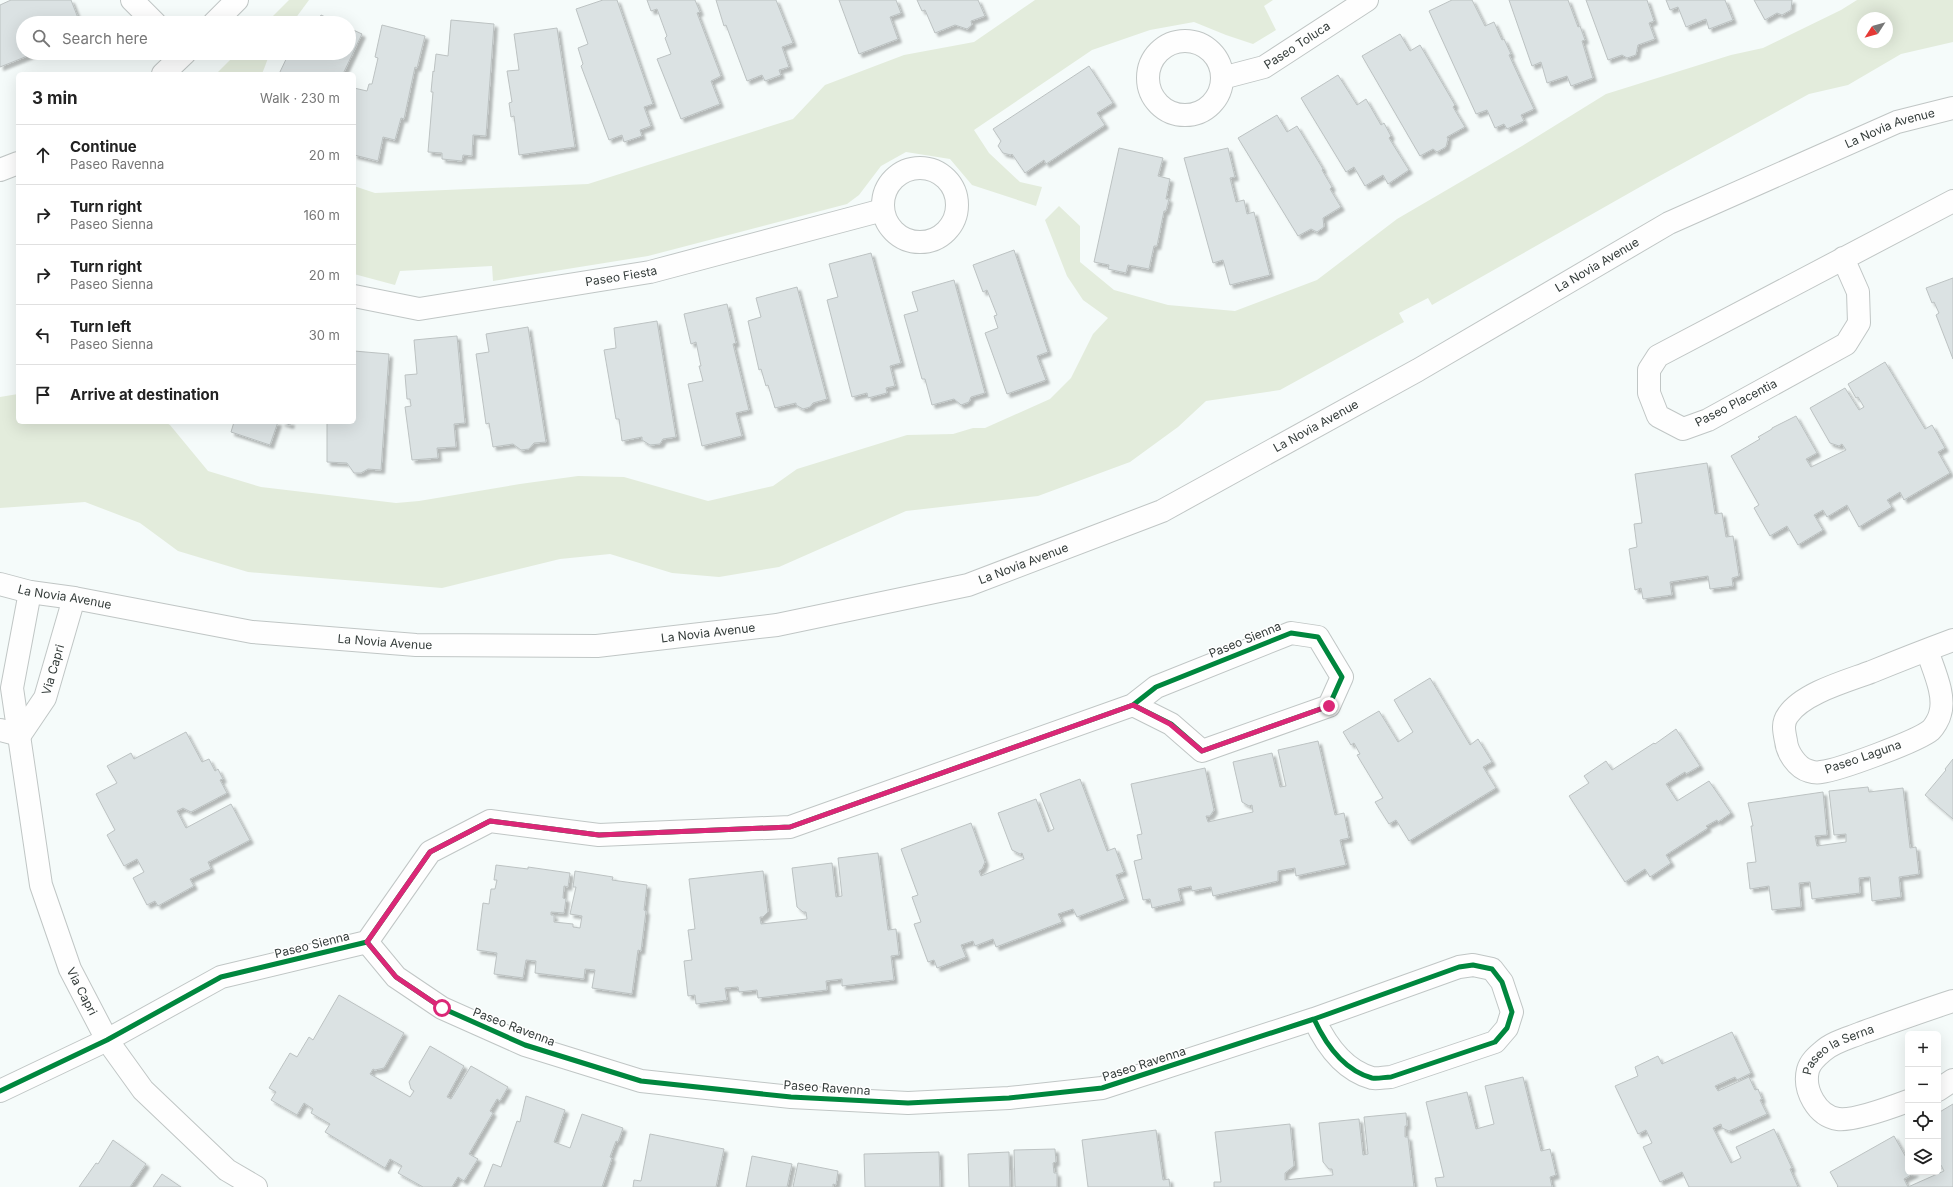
<!DOCTYPE html>
<html lang="en">
<head>
<meta charset="utf-8">
<style>
  body { margin:0; font-family:Inter,sans-serif; background:#f6f6f6; color:#222 }
  .controls { position:absolute; right:12px; bottom:12px; display:grid; overflow:hidden; border-radius:6px; box-shadow:0 4px 16px #0002 }
  .controls button { width:36px; height:36px; display:grid; place-items:center; padding:0; border:0; border-bottom:1px solid #e0e0e0; background:#fff; color:#222; font:20px sans-serif }
  .compass { position:absolute; left:1857px; top:12px; width:36px; height:36px; border-radius:50%; background:#fff; box-shadow:0 4px 16px #0002; rotate:234deg }
  .stop { position:absolute; width:12px; height:12px; margin:-9px; border:3px solid #db2777; border-radius:50%; background:#fff }
  .stop.end { background:#db2777; border-color:#fff; box-shadow:0 1px 4px #0008 }
  .list { margin:0; padding:0; list-style:none }
  h2 { display:flex; justify-content:space-between; align-items:center; height:52px; margin:0; padding:0 16px; font-size:17px }
  h2 small { font-size:13px; font-weight:400; color:#767676 }
  .list li { display:grid; grid-template-columns:26px 1fr auto; gap:12px; align-items:center; box-sizing:border-box; height:60px; padding:0 16px; border-top:1px solid #e0e0e0 }
  .list b { display:block; font-size:15px; white-space:nowrap }
  .list p { margin:0; font-size:13px; white-space:nowrap; color:#767676 }
  .list em { font-size:13px; font-style:normal; color:#767676 }
  .icon { flex:none; width:22px; height:22px; fill:none; stroke:currentColor; stroke-width:2; stroke-linecap:round; stroke-linejoin:round }
  .map { position:relative; flex:none; width:1953px; height:1187px; overflow:hidden }
  .search { position:absolute; background:#fff; box-shadow:0 4px 16px #0002; left:16px; top:16px; width:340px; height:44px; display:flex; align-items:center; gap:10px; box-sizing:border-box; padding:0 14px; border-radius:22px; color:#767676; font-size:15px }
  .panel { position:absolute; background:#fff; box-shadow:0 4px 16px #0002; left:16px; top:72px; width:340px; height:352px; border-radius:6px }
  .map>svg:first-child { display:block }
</style>
</head>
<body>
<div class="map">
<svg width="1953" height="1187" viewBox="0 0 1953 1187">
  <defs>
    <filter id="shadow"><feDropShadow dx="3.5" dy="3.5" stdDeviation="1" flood-color="#0004"/></filter>
  </defs>
  <rect width="100%" height="100%" fill="#f5fbfa"/>
  <!-- green -->
  <g fill="#e3ecdc" fill-rule="evenodd">
    <path d="M289 0H309L292 23H266Z"/>
    <path d="M1035 0H1273L1264 6 1276 30 1253 44 1226 35 1194 22 1150 30 1092 50 974 130 989 153 1020 182 1042 187 1036 206 972 185 950 159 906 152 881 166 859 195 847 204 648 256 493 281 492 266 400 271 395 285 354 274V186L375 193 588 184 793 119 825 85 904 55 974 42Z"/>
    <path d="M1857 0H1953V42L1901 54 1848 85 1809 94 1654 179 1432 305 1428 298 1399 313 1404 322 1280 390 1206 401 1178 427 1130 462 1038 496 906 511 779 567 719 577 672 573 610 554 560 559 442 588 248 572 178 551 140 523 85 502 0 508V397L18 394V422H165L170 425 208 471 261 487 396 503 419 501 520 484 578 476 624 477 708 501 773 486 797 469 907 435 953 434 973 428H985L1050 399 1071 378 1093 334 1108 318 1083 300 1067 276 1045 220 1059 206 1080 226V262L1114 290 1168 305 1235 311 1317 280 1397 219 1522 146 1606 94 1731 55 1763 48 1841 10ZM1863 18H1887V42H1863Z"/>
    <path d="M237 53H270L262 74H216Z"/>
  </g>
  <!-- building -->
  <g fill="#dbe2e3" stroke="#bcc2c2" filter="url(#shadow)">
    <path d="M11 0H71L80 23H23V53H35L0 67V5Z"/>
    <path d="M603 0H617L653 104 644 107 651 126 640 130 642 136 624 142 622 135 609 140 581 66 583 64 578 48 588 44 576 9Z"/>
    <path d="M647 0H695L700 12 697 13 721 76 711 81 720 104 681 119 657 59 671 54 665 38 667 36 657 9 651 11Z"/>
    <path d="M716 0H776L793 43 782 47 789 67 779 70 781 75 765 81 762 75 747 81 726 25 724 26Z"/>
    <path d="M839 0H896L901 13 890 17 898 39 859 54Z"/>
    <path d="M917 0H978L985 16 971 21 972 25 967 29 955 25 935 33 925 10 922 11Z"/>
    <path d="M1452 0H1472L1485 26 1494 22 1502 40 1504 39 1511 54 1509 55 1534 109 1521 115 1524 121 1507 129 1504 124 1495 128 1487 110 1476 114 1429 11Z"/>
    <path d="M1509 0H1568L1578 27 1580 26 1585 40 1582 41 1593 78 1571 86 1567 76 1547 83 1541 62 1532 66Z"/>
    <path d="M1586 0H1647L1654 21 1649 23 1655 39 1638 45 1636 55 1627 58 1622 55 1608 60Z"/>
    <path d="M1666 0H1725L1733 20 1709 29 1706 19 1686 27 1678 7 1670 10Z"/>
    <path d="M1754 0H1792L1791 10 1782 15 1777 13 1765 20Z"/>
    <path d="M321 15 338 23H317Z"/>
    <path d="M451 20 494 24 486 136 473 135 472 156 463 155 462 161 442 159V153L428 152 433 92H431L433 71 434 72 436 54 448 56Z"/>
    <path d="M382 25 425 36 417 68 415 67 404 119 401 118 395 140 383 137 378 161 354 155V88L367 91 369 84H372L378 58 375 57Z"/>
    <path d="M349 28 362 34 343 74H279L289 53H349Z"/>
    <path d="M557 28 575 147 519 155 514 116 511 117 509 103 512 102 507 71 519 70 514 34Z"/>
    <path d="M1400 34 1410 51 1420 45 1455 105 1453 107 1465 127 1447 137 1448 139 1446 147 1437 152 1433 149 1420 156 1362 56Z"/>
    <path d="M1089 66 1113 103 1097 113 1105 125 1046 164 1044 160 1025 173 1012 154 1011 155 1003 153 998 146 1001 141 993 129Z"/>
    <path d="M1338 75 1357 105 1366 99 1381 125 1384 123 1391 136 1389 138 1409 170 1388 184 1383 175 1365 186 1354 167 1346 172 1301 98Z"/>
    <path d="M1277 115 1287 132 1297 126 1323 169 1322 170 1332 187 1330 189 1341 207 1323 218 1324 227 1317 232 1311 229 1298 236 1238 138Z"/>
    <path d="M1119 148 1163 158 1158 176 1170 179 1166 199H1169L1166 211H1164L1157 246H1154L1149 269 1128 265 1126 273 1108 269 1109 265 1094 262Z"/>
    <path d="M1228 148 1235 177 1230 178 1236 202 1244 200 1247 214 1254 212 1270 275 1230 285 1223 260 1213 263 1184 158Z"/>
    <path d="M1014 250 1048 352 1037 356 1046 380 1007 394 985 333 998 328 994 316 997 315 987 290 983 292 973 265Z"/>
    <path d="M871 253 901 363 890 366 895 386 886 388 887 393 868 398 867 393 852 397 827 300 838 297 829 264Z"/>
    <path d="M1953 278V359L1936 315 1939 313 1934 302 1932 303 1926 288Z"/>
    <path d="M954 280 985 393 971 397 969 402 961 405 954 399 932 405 925 379H922L904 315 918 311 912 292Z"/>
    <path d="M797 287 827 399 813 403 810 407 803 409 796 405V403L775 408 768 385 766 386 761 369 759 370 748 321 761 317 756 298Z"/>
    <path d="M727 304 736 343 733 344 749 410 736 413 742 436 702 446 688 384 703 381 699 366H701L696 342 691 344 684 314Z"/>
    <path d="M657 321 676 437 663 439 660 444 650 445 642 440V437L622 441 619 419H616L604 350 616 348 614 328Z"/>
    <path d="M528 327 546 442 534 443 529 449 521 450 513 444 493 447 489 423 486 424 476 354 489 352 486 334Z"/>
    <path d="M457 336 465 423 454 424 456 447 437 448 438 458 412 460 405 407 411 406 410 399H407L405 375 417 374 414 340Z"/>
    <path d="M354 351 389 354 381 470 368 469 361 473H354L347 463 327 462V422H354Z"/>
    <path d="M1885 362 1925 429 1932 425 1945 448 1938 452 1950 473 1904 500 1900 492 1887 500 1892 507 1859 527 1847 505 1827 517 1823 510 1814 515 1823 530 1798 545 1787 526 1770 536 1754 508 1759 505 1731 456 1760 439 1758 437 1772 429V428L1796 416 1817 453 1806 459 1811 467 1846 450 1842 444 1839 446 1830 443 1810 408 1845 388 1859 410 1864 407 1858 397 1856 398 1848 384Z"/>
    <path d="M234 422H278L270 445 231 432Z"/>
    <path d="M281 422H291L290 425Z"/>
    <path d="M1707 463 1715 514 1722 513 1726 537 1733 536 1739 576 1732 578 1733 586 1710 589 1708 576 1670 582 1672 595 1643 599 1641 588 1635 590 1629 549 1637 547 1634 524 1642 523 1635 474Z"/>
    <path d="M1430 678 1470 745 1478 739 1492 762 1483 767 1496 788 1409 841 1396 820 1389 824 1375 802 1383 798 1357 755 1360 754 1354 743 1351 745 1343 732 1379 711 1398 742 1413 732 1394 700Z"/>
    <path d="M1676 729 1700 766 1686 774 1685 772 1666 784 1677 801 1709 781 1731 813 1718 822 1717 820 1706 826 1708 828 1666 855 1671 863 1650 877 1645 869 1625 882 1569 796 1589 783 1584 776 1606 761 1612 770 1654 743 1655 744Z"/>
    <path d="M186 732 202 762 209 759 215 771 218 769 223 779 220 780 227 793 191 812 183 808 177 811 186 828 231 804 250 840 208 862 211 869 190 879 194 886 158 906 155 901 147 905 133 878 144 872 137 859 124 866 107 835 115 830 96 794 117 783 107 766 131 753 134 759Z"/>
    <path d="M1318 741 1335 815 1344 813 1349 838 1340 840 1346 865 1296 876 1295 868 1278 871V881L1213 896 1211 887 1192 891 1191 886 1178 889 1181 901 1152 908 1150 899 1143 900 1134 861 1142 859 1137 835 1142 834 1131 784 1205 768 1214 810 1210 816H1206L1208 822 1253 812 1252 805 1249 806 1242 802 1233 762 1272 753 1280 787 1286 786 1278 750Z"/>
    <path d="M1953 759V819L1925 795 1946 770 1945 769Z"/>
    <path d="M1080 779 1107 851 1115 848 1124 872 1116 875 1125 899 1077 917 1073 909 1058 914 1062 922 996 947 993 939 975 946 973 941 961 945 966 957 937 968 934 960 928 962 914 924 921 922 912 897 918 895 901 849 971 823 985 862 982 869 979 871 981 876 1024 859 1022 853 1020 854 1012 850 998 813 1036 799 1048 832 1054 829 1040 794Z"/>
    <path d="M1868 787 1869 792 1903 788 1910 848 1916 847 1919 874 1899 877 1901 897 1872 901 1870 877 1859 878 1860 893 1812 899 1810 882 1799 883 1801 907 1772 910 1769 886 1750 889 1747 863 1756 862 1751 826H1753L1748 803 1823 792 1827 835 1815 836 1817 846 1846 842V834L1834 835 1829 791Z"/>
    <path d="M878 853 888 930 896 929 899 955 891 956 894 980 842 986V979L826 981 827 990 758 998 757 990 739 992 738 987 725 988 727 1000 696 1004 695 995 688 996 684 961 692 960 688 930 695 929 689 879 763 871 768 912 763 917H760L761 924 807 919 806 912H803L797 907 792 868 832 863 836 897 842 896 838 858Z"/>
    <path d="M496 865 528 869V867L570 873 568 887 564 886 563 898 566 899 564 913 551 912V915H554V922L573 924V927L580 928 582 916 570 914 576 887H573L575 871 613 877 612 880 647 885 644 910 646 911 641 951 638 950 632 994 592 988 595 970 585 969 584 979 535 973 536 961 526 960 523 978 494 974 497 953 477 950 483 903 489 904 491 889H495L497 880H494Z"/>
    <path d="M339 995 404 1033 384 1068 375 1070 373 1069 370 1074 410 1097 414 1091 411 1089 409 1082 430 1046 464 1066 447 1097 451 1099 471 1066 508 1087 500 1101 497 1099 490 1111 493 1113 469 1154 478 1159 464 1181 458 1177 452 1187H423L398 1173 402 1166 390 1159 385 1168 325 1132 330 1124 311 1113 313 1109 304 1103 297 1115 271 1100 276 1092 269 1088 290 1053 297 1057 309 1037 313 1040Z"/>
    <path d="M1732 1032 1751 1073 1737 1080 1735 1077 1715 1086 1718 1091 1749 1077 1755 1090 1758 1089 1762 1099 1760 1100 1767 1114 1729 1131 1722 1128 1721 1124 1713 1128 1731 1163 1741 1158 1736 1147 1774 1129 1792 1168 1790 1169 1798 1187H1689L1682 1172 1660 1182 1643 1147 1652 1143 1646 1130 1638 1134 1615 1086 1638 1076 1635 1067 1658 1056 1662 1064Z"/>
    <path d="M1523 1077 1541 1151 1550 1149 1556 1175 1550 1177 1552 1187H1437L1435 1178 1444 1177 1426 1102 1467 1092 1476 1129 1494 1124 1485 1086Z"/>
    <path d="M526 1096 565 1110 554 1142 570 1148 582 1114 623 1128 618 1142 616 1141 610 1157 612 1158 602 1187H484L493 1164 501 1167 517 1121 520 1122Z"/>
    <path d="M1953 1104V1187H1837L1838 1186 1830 1172 1894 1136 1908 1161V1172L1915 1173 1904 1179 1908 1187 1944 1171 1941 1165 1938 1166V1113Z"/>
    <path d="M1406 1113 1407 1126H1405V1137H1408L1414 1187H1214V1182H1221L1215 1132 1290 1124 1294 1166 1285 1173V1180L1333 1175 1332 1169H1329L1323 1162 1319 1123 1359 1119 1363 1155 1368 1154 1364 1117Z"/>
    <path d="M1156 1130 1163 1180 1169 1179 1170 1187H1088L1082 1140Z"/>
    <path d="M650 1134 724 1149 716 1187H633L634 1180 641 1181Z"/>
    <path d="M113 1140 146 1164 130 1187H79L96 1163 98 1164Z"/>
    <path d="M1055 1149 1056 1162 1053 1163 1054 1173H1057V1187H1015L1014 1150Z"/>
    <path d="M939 1152 940 1187H865L864 1154Z"/>
    <path d="M1009 1152 1010 1187H969L968 1154Z"/>
    <path d="M752 1156 792 1164 787 1187H746Z"/>
    <path d="M798 1163 838 1171 836 1185 833 1184V1187H793Z"/>
    <path d="M162 1174 181 1187H153Z"/>
  </g>
  <g fill="none" stroke-linecap="round" stroke-linejoin="round">
    <!-- street casing -->
    <g stroke="#c0c6c5" stroke-width="24">
      <g id="street">
        <path d="M132 0 155 23"/>
        <path d="M214 23 237 0"/>
        <circle cx="1185" cy="78" r="37"/>
        <path d="M163 74 185 53"/>
        <path id="s1" d="M1222 78 1264 67 1367 0"/>
        <circle cx="920" cy="205" r="37"/>
        <path d="M0 170 18 163"/>
        <path d="M1843 258 1858 292 1859 323 1846 344 1708 420 1683 429 1658 416 1649 393V370L1658 356 1953 201"/>
        <path id="s2" d="M354 296 419 309 650 272 883 210"/>
        <path id="s3" d="M30 592 12 688 41 885 70 969 107 1040 143 1090 227 1170 256 1187"/>
        <path d="M1927 650C1933 669 1946 695 1940 714 1939 719 1934 727 1931 730 1918 741 1839 770 1821 772 1817 773 1812 772 1809 771 1797 768 1787 752 1786 741 1784 731 1782 723 1788 715 1803 693 1847 681 1871 672 1898 661 1926 650 1953 640"/>
        <path d="M0 730 20 735"/>
        <path id="s4" d="M20 735 45 698 74 598"/>
        <path d="M367 942 396 977 442 1008 525 1045 641 1081 791 1097 908 1103 1009 1098 1102 1088 1314 1019 1459 967 1473 965 1492 969 1502 982 1512 1012 1507 1028 1495 1042 1391 1077C1385 1077 1378 1079 1372 1078 1343 1070 1326 1045 1314 1019"/>
        <path d="M1938 1090 1953 1080"/>
        <path d="M0 1091 107 1040 221 977 367 942 430 852 490 821 599 835 790 827 1133 705 1156 687 1291 633 1318 637 1342 677 1329 706 1202 751 1171 724 1133 705"/>
        <path id="s5" d="M1908 1101C1892 1107 1853 1121 1838 1119 1817 1116 1803 1090 1808 1070 1810 1062 1817 1056 1823 1051 1833 1042 1849 1038 1861 1033 1892 1022 1922 1011 1953 1001"/>
      </g>
    </g>
    <!-- secondary casing -->
    <g stroke="#c0c6c5" stroke-width="24">
      <g id="secondary">
        <path id="s6" d="M0 584 30 592 74 598 252 632 416 645 597 646 777 625 968 585 1162 511 1418 370 1669 223 1897 122 1953 108"/>
      </g>
    </g>
    <!-- street -->
    <use href="#street" stroke="#fefefe" stroke-width="22"/>
    <!-- secondary -->
    <use href="#secondary" stroke="#fefefe" stroke-width="22"/>
    <!-- cycleway casing -->
    <g stroke="#fff" stroke-width="8">
      <g id="cycleway">
        <path d="M367 942 396 977 442 1008 525 1045 641 1081 791 1097 908 1103 1009 1098 1102 1088 1314 1019 1459 967 1473 965 1492 969 1502 982 1512 1012 1507 1028 1495 1042 1391 1077C1385 1077 1378 1079 1372 1078 1343 1070 1326 1045 1314 1019"/>
        <path d="M0 1091 107 1040 221 977 367 942 430 852 490 821 599 835 790 827 1133 705 1156 687 1291 633 1318 637 1342 677 1329 706 1202 751 1171 724 1133 705"/>
      </g>
    </g>
    <!-- cycleway -->
    <use href="#cycleway" stroke="#00873e" stroke-width="5"/>
  </g>
  <g fill="none" stroke-linecap="round" stroke-linejoin="round">
    <!-- route -->
    <path stroke="#db2777" stroke-width="5" d="M442 1008 396 977 367 942 430 852 490 821 599 835 790 827 1133 705 1170 724 1202 751 1329 706"/>
  </g>
  <g text-anchor="middle" stroke-width="3" stroke-linejoin="round" paint-order="stroke">
    <!-- street labels -->
    <g font-size="12" fill="#343c3a" stroke="#fff">
      <text dy="4" stroke="none"><textPath href="#s1" startOffset="83">Paseo Toluca</textPath></text>
      <text dy="4" stroke="none"><textPath href="#s6" startOffset="2010">La Novia Avenue</textPath></text>
      <text dy="4" stroke="none"><textPath href="#s6" startOffset="1686">La Novia Avenue</textPath></text>
      <text dy="4" stroke="none"><textPath href="#s2" startOffset="271">Paseo Fiesta</textPath></text>
      <text transform="translate(1736 403) rotate(-27)" y="4">Paseo Placentia</text>
      <text dy="4" stroke="none"><textPath href="#s6" startOffset="1362">La Novia Avenue</textPath></text>
      <text dy="4" stroke="none"><textPath href="#s6" startOffset="1038">La Novia Avenue</textPath></text>
      <text dy="4" stroke="none"><textPath href="#s6" startOffset="66">La Novia Avenue</textPath></text>
      <text dy="4" stroke="none"><textPath href="#s6" startOffset="714">La Novia Avenue</textPath></text>
      <text transform="translate(1245 640) rotate(-22)" y="4">Paseo Sienna</text>
      <text dy="4" stroke="none"><textPath href="#s6" startOffset="390">La Novia Avenue</textPath></text>
      <text dy="4" stroke="none"><textPath href="#s4" startOffset="74">Via Capri</textPath></text>
      <text transform="translate(1863 757) rotate(-19)" y="4">Paseo Laguna</text>
      <text transform="translate(312 945) rotate(-14)" y="4">Paseo Sienna</text>
      <text dy="4" stroke="none"><textPath href="#s3" startOffset="411">Via Capri</textPath></text>
      <text transform="translate(514 1027) rotate(21)" y="4">Paseo Ravenna</text>
      <text dy="4" stroke="none"><textPath href="#s5" startOffset="174">Paseo la Serna</textPath></text>
      <text transform="translate(1144 1064) rotate(-18)" y="4">Paseo Ravenna</text>
      <text transform="translate(827 1088) rotate(4)" y="4">Paseo Ravenna</text>
    </g>
  </g>
</svg>
<div class="controls">
<button>+</button>
<button>−</button>
<button><svg class="icon" aria-label="locate" viewBox="0 0 24 24"><circle cx="12" cy="12" r="6"/><path d="M12 2v4M12 18v4M2 12h4M18 12h4"/></svg></button>
<button><svg class="icon" aria-label="layers" viewBox="0 0 24 24"><path d="M12 4l9 5-9 5-9-5zM3 14l9 5 9-5"/></svg></button>
</div>
<svg class="compass" viewBox="-18 -18 36 36"><path d="M0-13l5 13h-10z" fill="#e53935"/><path d="M0 13l5-13h-10z" fill="#767676"/></svg>
<div class="stop" style="left:442px;top:1008px"></div>
<div class="stop end" style="left:1329px;top:706px"></div>
<div class="search"><svg class="icon" aria-label="search" viewBox="0 0 24 24"><circle cx="10" cy="10" r="6"/><path d="M15 15l6 6"/></svg>Search here</div>
<section class="panel">
<h2>3 min<small>Walk · 230 m</small></h2>
<ul class="list">
<li><svg class="icon" aria-label="ahead" viewBox="0 0 24 24"><path d="M12 20V5M6 11l6-6 6 6"/></svg><div><b>Continue</b><p>Paseo Ravenna</p></div><em>20 m</em></li>
<li><svg class="icon" aria-label="right" viewBox="0 0 24 24"><path d="M7 20v-9h11M14 6l5 5-5 5"/></svg><div><b>Turn right</b><p>Paseo Sienna</p></div><em>160 m</em></li>
<li><svg class="icon" aria-label="right" viewBox="0 0 24 24"><path d="M7 20v-9h11M14 6l5 5-5 5"/></svg><div><b>Turn right</b><p>Paseo Sienna</p></div><em>20 m</em></li>
<li><svg class="icon" aria-label="left" viewBox="0 0 24 24"><path d="M17 20v-9H6M10 6l-5 5 5 5"/></svg><div><b>Turn left</b><p>Paseo Sienna</p></div><em>30 m</em></li>
<li><svg class="icon" aria-label="arrive" viewBox="0 0 24 24"><path d="M6 21V4h12l-3 4 3 4H6"/></svg><div><b>Arrive at destination</b></div></li>
</ul>
</section>
</div>
</body>
</html>
